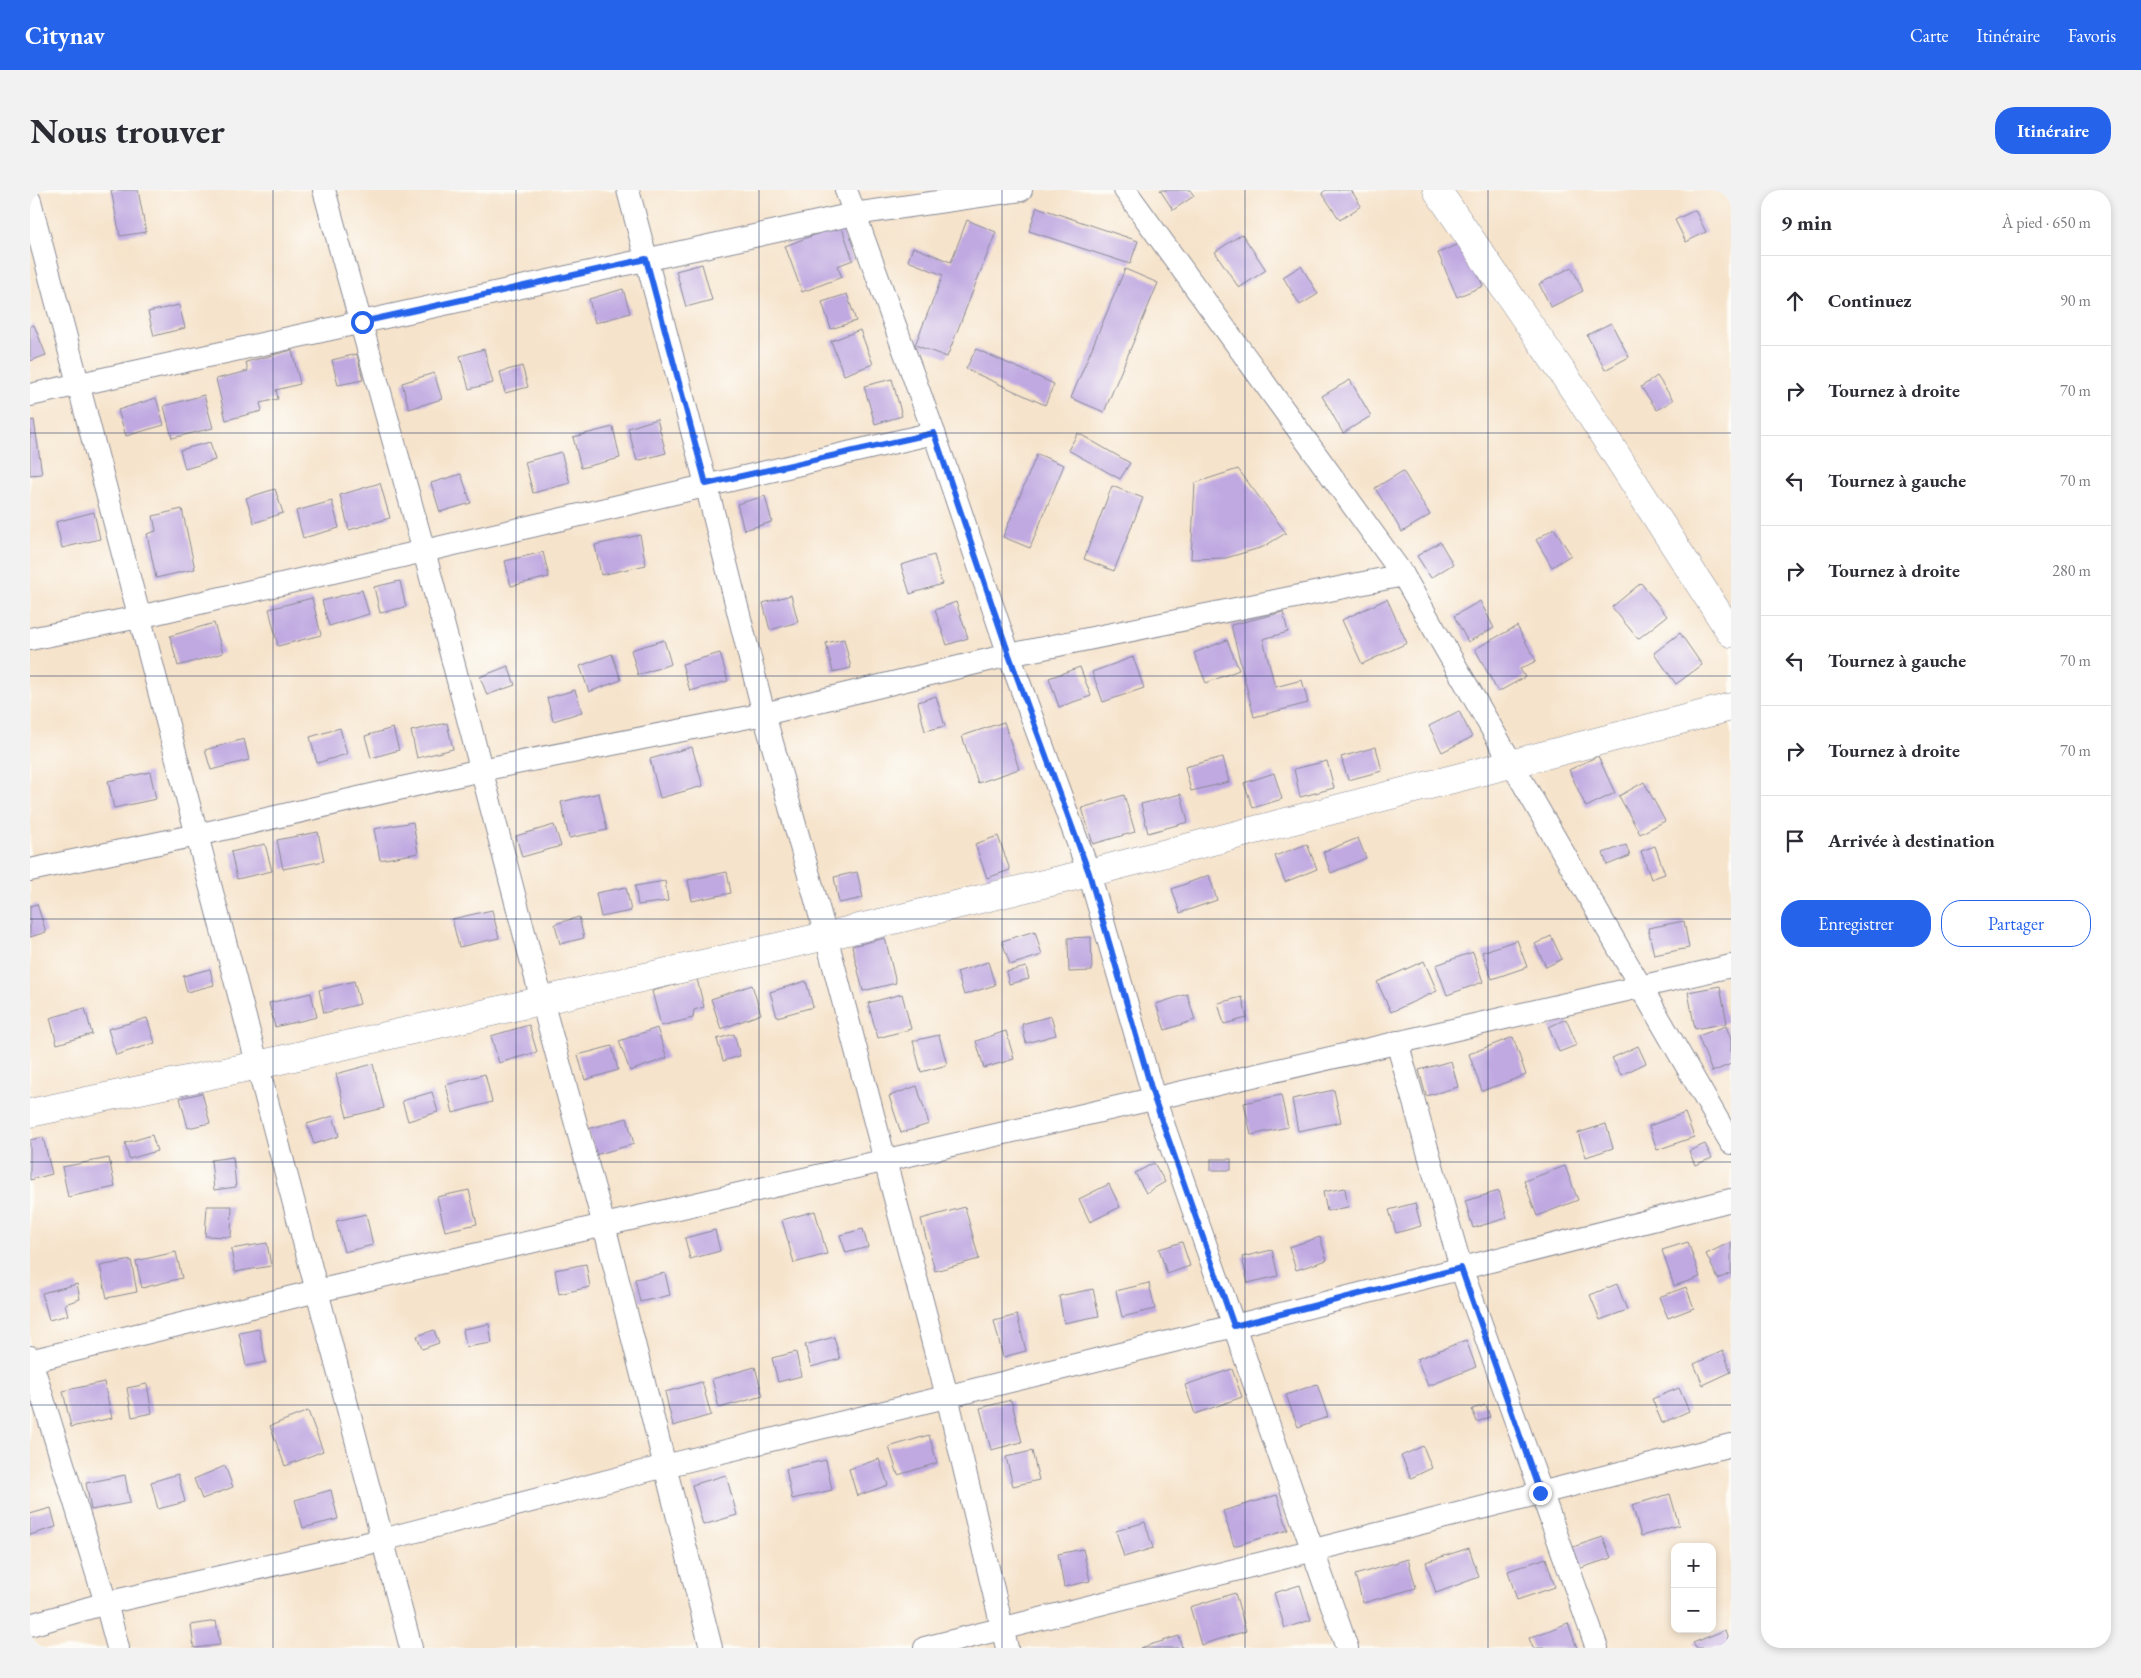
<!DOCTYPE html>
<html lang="fr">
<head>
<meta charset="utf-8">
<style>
  body { margin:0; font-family:"EB Garamond",serif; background:#f2f2f3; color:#2b2b33 }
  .controls { position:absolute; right:15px; bottom:15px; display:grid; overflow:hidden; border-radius:10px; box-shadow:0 2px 8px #0003 }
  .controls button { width:45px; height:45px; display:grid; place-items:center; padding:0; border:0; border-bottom:1px solid #e1e1e2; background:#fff; color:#2b2b33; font:25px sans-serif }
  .stop { position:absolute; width:15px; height:15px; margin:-11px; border:4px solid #2563eb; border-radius:50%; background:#fff }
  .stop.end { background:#2563eb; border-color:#fff; box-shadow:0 1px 5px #0008 }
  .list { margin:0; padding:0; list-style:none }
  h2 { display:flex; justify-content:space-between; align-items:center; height:65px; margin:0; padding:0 20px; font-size:21px }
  h2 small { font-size:16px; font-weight:400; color:#7c7c81 }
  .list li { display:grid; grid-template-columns:32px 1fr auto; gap:15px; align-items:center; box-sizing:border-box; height:90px; padding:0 20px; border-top:1px solid #e1e1e2 }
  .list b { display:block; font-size:19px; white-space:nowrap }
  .list em { font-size:16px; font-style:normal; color:#7c7c81 }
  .actions { display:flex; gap:10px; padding:15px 20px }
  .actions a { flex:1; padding:11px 0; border:1px solid #2563eb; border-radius:20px; text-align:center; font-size:18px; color:#2563eb }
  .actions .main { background:#2563eb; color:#fff }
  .icon { flex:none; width:28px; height:28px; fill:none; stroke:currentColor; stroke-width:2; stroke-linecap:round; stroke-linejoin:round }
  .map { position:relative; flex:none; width:1701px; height:1458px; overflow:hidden; border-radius:20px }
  header { display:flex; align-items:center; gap:30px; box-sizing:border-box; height:70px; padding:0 25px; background:#2563eb; color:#fff }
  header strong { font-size:24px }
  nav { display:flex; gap:28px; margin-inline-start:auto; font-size:18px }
  .intro { display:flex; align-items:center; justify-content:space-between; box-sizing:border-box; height:120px; padding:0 30px }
  h1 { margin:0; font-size:35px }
  .button { padding:12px 22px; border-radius:20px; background:#2563eb; color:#fff; font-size:18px; font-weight:700 }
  main { display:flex; gap:30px; padding:0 30px }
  aside { flex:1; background:#fff; border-radius:20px; box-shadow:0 2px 8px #0003 }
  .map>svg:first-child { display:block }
</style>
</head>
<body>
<header>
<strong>Citynav</strong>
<nav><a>Carte</a><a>Itinéraire</a><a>Favoris</a></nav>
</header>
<div class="intro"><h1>Nous trouver</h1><a class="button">Itinéraire</a></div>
<main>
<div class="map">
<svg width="1701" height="1458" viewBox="0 0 1701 1458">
  <rect width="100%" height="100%" fill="#fdfcf7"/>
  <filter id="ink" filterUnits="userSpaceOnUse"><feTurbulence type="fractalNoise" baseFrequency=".02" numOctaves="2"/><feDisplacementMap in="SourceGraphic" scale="10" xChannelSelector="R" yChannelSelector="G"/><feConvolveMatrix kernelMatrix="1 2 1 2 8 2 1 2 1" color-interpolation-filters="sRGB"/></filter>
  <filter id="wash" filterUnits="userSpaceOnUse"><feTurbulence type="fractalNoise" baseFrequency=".0096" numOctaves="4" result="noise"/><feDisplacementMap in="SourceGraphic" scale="20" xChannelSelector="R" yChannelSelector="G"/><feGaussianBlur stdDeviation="1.12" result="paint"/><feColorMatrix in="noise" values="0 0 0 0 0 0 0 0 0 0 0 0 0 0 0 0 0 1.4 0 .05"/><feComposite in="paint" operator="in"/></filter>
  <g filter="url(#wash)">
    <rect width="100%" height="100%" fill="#f6e3cb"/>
    <g id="blocks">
      <!-- building -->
      <g fill="#c0a9e1">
        <path d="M81 0H108L116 42 90 46Z"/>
        <path d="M1130 0H1160L1164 6 1143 20Z"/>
        <path d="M1296 0H1321L1331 16 1310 30 1292 3Z"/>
        <path d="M1007 17 1108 51 1100 74 999 41Z"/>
        <path d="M1665 20 1676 42 1656 52 1645 30Z"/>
        <path d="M937 30 966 42 917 167 885 155 913 85 878 71 883 57 921 72Z"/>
        <path d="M811 35 823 70 807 76 812 87 772 102 755 56Z"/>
        <path d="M1212 44 1236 80 1209 98 1185 62Z"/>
        <path d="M1434 52 1453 96 1427 107 1408 63Z"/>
        <path d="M672 74 682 110 656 117 646 81Z"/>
        <path d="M1271 76 1288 104 1270 115 1253 87Z"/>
        <path d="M1542 77 1553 101 1521 117 1509 94Z"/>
        <path d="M1095 79 1128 93 1074 222 1041 208Z"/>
        <path d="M593 99 600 123 565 133 559 109Z"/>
        <path d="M817 104 826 131 801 139 792 112Z"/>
        <path d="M149 115 155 138 124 146 118 122Z"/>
        <path d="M1581 133 1599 167 1575 180 1557 145Z"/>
        <path d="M4 135 16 165 0 171V136Z"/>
        <path d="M830 140 843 174 814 185 801 151Z"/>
        <path d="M454 159 463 193 439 199 430 166Z"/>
        <path d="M946 159 1024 194 1015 215 936 179Z"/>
        <path d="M262 160 270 194 246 200 248 209 230 213 232 221 196 230 186 189 218 181 216 172Z"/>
        <path d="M327 164 333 190 308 195 302 170Z"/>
        <path d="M492 176 498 197 475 203 470 182Z"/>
        <path d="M404 183 412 209 379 219 372 193Z"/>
        <path d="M1627 186 1643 210 1627 220 1611 197Z"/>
        <path d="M862 189 872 226 845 234 834 196Z"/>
        <path d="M1320 190 1341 226 1313 243 1292 206Z"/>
        <path d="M174 205 183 238 142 248 134 216Z"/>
        <path d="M126 208 134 235 96 246 88 220Z"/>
        <path d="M627 229 636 263 607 271 598 238Z"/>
        <path d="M4 230 12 284 0 285V231Z"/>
        <path d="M583 237 590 268 551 278 543 247Z"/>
        <path d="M1048 243 1100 273 1090 289 1038 260Z"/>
        <path d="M180 252 185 270 155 279 150 260Z"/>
        <path d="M531 262 540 293 503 303 495 272Z"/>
        <path d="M1007 264 1034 275 1000 358 973 347Z"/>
        <path d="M1208 279 1256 343 1233 357 1196 368 1161 369 1165 293Z"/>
        <path d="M1373 281 1400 325 1372 342 1345 298Z"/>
        <path d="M431 284 441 313 410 322 401 293Z"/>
        <path d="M350 293 360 328 319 340 310 305Z"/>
        <path d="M1082 296 1113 308 1084 381 1054 369Z"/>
        <path d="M245 299 253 323 224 333 216 308Z"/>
        <path d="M735 306 742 332 714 340 707 314Z"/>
        <path d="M302 311 309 338 273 348 266 321Z"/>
        <path d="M152 319 165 379 126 388 117 344 126 341 123 326Z"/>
        <path d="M64 322 70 349 32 358 26 332Z"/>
        <path d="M1524 338 1541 365 1522 377 1506 350Z"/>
        <path d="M610 345 616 375 571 385 565 355Z"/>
        <path d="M1410 352 1423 374 1401 388 1387 366Z"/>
        <path d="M513 362 519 387 481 396 475 371Z"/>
        <path d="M904 365 912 394 880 404 871 375Z"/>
        <path d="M370 391 376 417 350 423 344 397Z"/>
        <path d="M1611 393 1637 426 1608 449 1582 417Z"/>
        <path d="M332 400 339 424 299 436 292 411Z"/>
        <path d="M761 405 768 432 740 440 733 413Z"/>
        <path d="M282 408 291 445 248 456 239 419Z"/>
        <path d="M1357 409 1377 453 1332 474 1312 430Z"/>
        <path d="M1450 411 1464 438 1438 452 1424 426Z"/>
        <path d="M926 412 938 448 917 455 905 420Z"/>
        <path d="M1253 422 1258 442 1233 449 1245 497 1272 490 1278 513 1224 527 1201 435Z"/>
        <path d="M184 433 193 463 148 476 140 446Z"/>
        <path d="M1487 436 1506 471 1490 479 1495 487 1468 502 1445 459Z"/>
        <path d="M1650 443 1672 475 1646 494 1624 463Z"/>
        <path d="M814 449 821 478 803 482 796 453Z"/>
        <path d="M634 450 641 474 608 485 601 460Z"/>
        <path d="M1197 450 1209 480 1176 493 1164 463Z"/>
        <path d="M690 463 698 491 660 501 652 474Z"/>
        <path d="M582 464 591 490 559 502 550 476Z"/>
        <path d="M1103 467 1114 498 1073 512 1062 482Z"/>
        <path d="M478 476 485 495 457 505 450 487Z"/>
        <path d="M1050 477 1061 506 1029 517 1019 488Z"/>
        <path d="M545 500 552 522 523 531 517 508Z"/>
        <path d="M906 506 915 536 895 541 888 512Z"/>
        <path d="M1429 521 1442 547 1412 562 1399 536Z"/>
        <path d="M974 532 989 579 948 593 932 546Z"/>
        <path d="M417 533 423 559 387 568 381 541Z"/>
        <path d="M310 538 317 564 287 573 280 547Z"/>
        <path d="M363 538 369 560 341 568 335 546Z"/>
        <path d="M214 549 219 570 181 580 175 560Z"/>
        <path d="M662 557 673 596 630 608 620 569Z"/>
        <path d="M1346 557 1352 581 1318 590 1311 567Z"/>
        <path d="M1568 566 1585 603 1556 617 1539 580Z"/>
        <path d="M1193 567 1199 592 1161 601 1155 577Z"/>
        <path d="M1297 571 1304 598 1270 607 1264 579Z"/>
        <path d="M120 582 126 609 84 618 78 591Z"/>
        <path d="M1244 583 1252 609 1223 618 1214 593Z"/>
        <path d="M1614 592 1635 631 1610 644 1589 606Z"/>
        <path d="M569 603 577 640 539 648 531 612Z"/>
        <path d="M1151 604 1158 632 1118 643 1111 614Z"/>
        <path d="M1094 605 1105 642 1063 654 1052 618Z"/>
        <path d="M383 632 388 663 350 670 344 639Z"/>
        <path d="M524 635 531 656 492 667 486 646Z"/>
        <path d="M288 642 294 671 253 679 247 650Z"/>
        <path d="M968 646 980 680 957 688 945 654Z"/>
        <path d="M1328 648 1336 668 1301 683 1293 662Z"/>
        <path d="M235 654 242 681 207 689 201 662Z"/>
        <path d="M1277 654 1287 679 1255 692 1245 666Z"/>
        <path d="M1596 655 1600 666 1577 675 1573 663Z"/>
        <path d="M1625 656 1635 684 1621 689 1611 661Z"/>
        <path d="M697 682 701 703 662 711 658 690Z"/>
        <path d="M827 682 833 708 809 713 804 687Z"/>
        <path d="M1179 685 1187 710 1150 723 1142 699Z"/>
        <path d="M635 691 638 711 608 715 605 696Z"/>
        <path d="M596 697 601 721 571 727 566 703Z"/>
        <path d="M7 714 16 742 0 747V716Z"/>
        <path d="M462 720 469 748 429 757 422 729Z"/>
        <path d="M549 727 554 748 530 754 525 734Z"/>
        <path d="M1654 731 1659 758 1624 765 1618 738Z"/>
        <path d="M1005 741 1012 765 980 775 972 751Z"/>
        <path d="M1521 746 1532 769 1516 777 1505 754Z"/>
        <path d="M1061 747 1062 781 1039 782 1038 748Z"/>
        <path d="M855 748 866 793 833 801 822 756Z"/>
        <path d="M1487 750 1497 777 1462 789 1452 762Z"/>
        <path d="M1443 762 1453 792 1417 805 1406 775Z"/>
        <path d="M1394 771 1407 801 1361 822 1347 792Z"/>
        <path d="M958 772 965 795 934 805 927 782Z"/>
        <path d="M996 777 999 789 979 794 976 782Z"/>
        <path d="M180 779 184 795 157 802 153 786Z"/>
        <path d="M667 789 674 817 664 820 663 828 631 836 622 801Z"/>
        <path d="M324 791 330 814 294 823 289 800Z"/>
        <path d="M776 791 783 817 747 827 740 802Z"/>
        <path d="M722 795 731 824 691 839 681 809Z"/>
        <path d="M1690 796 1697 833 1665 839 1658 802Z"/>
        <path d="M281 803 287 827 245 837 239 813Z"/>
        <path d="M872 804 881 839 848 848 838 813Z"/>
        <path d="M1157 804 1165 830 1135 840 1126 814Z"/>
        <path d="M1212 807 1217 828 1194 834 1188 813Z"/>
        <path d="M55 818 62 844 27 854 20 828Z"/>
        <path d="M1021 826 1026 845 996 853 992 834Z"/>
        <path d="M117 828 125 853 86 865 78 839Z"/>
        <path d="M1536 829 1547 855 1529 862 1519 837Z"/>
        <path d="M499 835 507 862 469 873 461 846Z"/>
        <path d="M1696 836 1701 849V874L1682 882 1668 846Z"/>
        <path d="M627 838 637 868 600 881 589 851Z"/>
        <path d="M976 841 984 869 954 878 946 851Z"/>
        <path d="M704 844 710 866 693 871 687 849Z"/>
        <path d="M909 845 917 875 891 882 883 851Z"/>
        <path d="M1483 847 1496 885 1452 901 1439 864Z"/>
        <path d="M582 856 588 880 555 890 548 865Z"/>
        <path d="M1608 856 1616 873 1591 885 1582 868Z"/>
        <path d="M1421 871 1428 897 1396 906 1389 880Z"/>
        <path d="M343 874 354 918 317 927 306 884Z"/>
        <path d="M455 884 462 912 423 923 416 895Z"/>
        <path d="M887 896 899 934 871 943 859 906Z"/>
        <path d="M1304 900 1311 932 1268 941 1262 909Z"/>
        <path d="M402 902 408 922 378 931 372 911Z"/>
        <path d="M172 903 180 933 158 938 150 908Z"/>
        <path d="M1251 905 1258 937 1221 945 1214 913Z"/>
        <path d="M1655 923 1664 947 1627 960 1619 936Z"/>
        <path d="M303 926 309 946 284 954 277 934Z"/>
        <path d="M597 928 604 954 565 965 558 939Z"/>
        <path d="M1576 934 1583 958 1556 967 1548 943Z"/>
        <path d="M122 945 127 961 99 969 95 953Z"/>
        <path d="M13 947 22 984 0 990V950Z"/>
        <path d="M1675 954 1682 968 1665 975 1659 961Z"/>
        <path d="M203 967 206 997 184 1000 181 970Z"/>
        <path d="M79 968 85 997 38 1007 32 977Z"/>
        <rect x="1181" y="969" width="20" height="11"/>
        <path d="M1124 973 1135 992 1116 1003 1105 983Z"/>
        <path d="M1535 976 1548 1010 1507 1026 1494 991Z"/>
        <path d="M1079 994 1090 1017 1060 1032 1049 1009Z"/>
        <path d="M1315 998 1318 1017 1297 1021 1293 1002Z"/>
        <path d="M439 1000 447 1034 415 1041 407 1007Z"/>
        <path d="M1469 1001 1477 1028 1443 1038 1435 1011Z"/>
        <path d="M1385 1013 1391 1036 1366 1043 1359 1020Z"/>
        <path d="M177 1016H202L201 1047 175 1046Z"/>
        <path d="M935 1017 949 1069 905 1081 891 1029Z"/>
        <path d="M785 1021 797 1064 764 1073 752 1030Z"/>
        <path d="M336 1024 343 1055 314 1062 306 1031Z"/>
        <path d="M833 1039 838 1057 816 1063 810 1045Z"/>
        <path d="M685 1040 690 1061 660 1069 655 1048Z"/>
        <path d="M1290 1047 1297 1070 1266 1080 1259 1057Z"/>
        <path d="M1152 1052 1160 1076 1137 1084 1129 1059Z"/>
        <path d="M1658 1052 1670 1087 1644 1096 1632 1060Z"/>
        <path d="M1701 1052V1083L1688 1089 1676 1064Z"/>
        <path d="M237 1053 241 1076 205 1082 201 1059Z"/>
        <path d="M1242 1060 1248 1086 1218 1093 1212 1067Z"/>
        <path d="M146 1062 152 1088 112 1098 106 1071Z"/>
        <path d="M101 1070 107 1102 77 1108 70 1076Z"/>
        <path d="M556 1074 560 1097 529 1104 525 1080Z"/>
        <path d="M635 1083 640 1105 610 1112 605 1089Z"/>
        <path d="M1119 1093 1125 1119 1092 1127 1086 1101Z"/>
        <path d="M47 1094 50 1109 35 1114 38 1125 19 1130 12 1103Z"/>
        <path d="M1587 1094 1597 1120 1570 1130 1560 1105Z"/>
        <path d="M1656 1097 1664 1118 1638 1128 1629 1107Z"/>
        <path d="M1063 1099 1069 1126 1034 1133 1029 1106Z"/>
        <path d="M987 1125 996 1161 973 1167 964 1131Z"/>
        <path d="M459 1134 462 1153 436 1157 433 1139Z"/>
        <path d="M229 1139 236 1172 216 1176 209 1143Z"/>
        <path d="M404 1140 409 1153 392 1159 387 1146Z"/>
        <path d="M804 1147 810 1169 781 1177 775 1155Z"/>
        <path d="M1436 1150 1446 1177 1398 1196 1387 1169Z"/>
        <path d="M1693 1161 1701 1182 1673 1195 1664 1174Z"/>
        <path d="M766 1162 771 1186 748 1192 742 1168Z"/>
        <path d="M725 1177 733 1206 689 1218 682 1189Z"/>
        <path d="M1202 1179 1212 1207 1165 1224 1155 1195Z"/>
        <path d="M74 1192 82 1228 41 1237 33 1201Z"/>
        <path d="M672 1192 681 1225 643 1236 635 1202Z"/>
        <path d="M117 1194 122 1223 102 1227 97 1198Z"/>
        <path d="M1287 1194 1298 1227 1268 1237 1256 1205Z"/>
        <path d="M1649 1198 1659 1221 1632 1233 1622 1209Z"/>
        <path d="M981 1210 992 1252 961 1260 950 1218Z"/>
        <path d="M1456 1215 1460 1227 1447 1232 1442 1219Z"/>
        <path d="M278 1221 293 1261 255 1276 240 1236Z"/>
        <path d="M899 1245 907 1273 868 1285 859 1257Z"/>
        <path d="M1393 1256 1402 1278 1381 1288 1371 1266Z"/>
        <path d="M1002 1261 1009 1290 983 1296 976 1267Z"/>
        <path d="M849 1269 858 1295 827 1306 819 1279Z"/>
        <path d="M796 1270 802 1300 762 1309 756 1279Z"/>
        <path d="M195 1276 203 1297 172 1309 164 1289Z"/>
        <path d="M148 1284 155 1312 128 1319 121 1292Z"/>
        <path d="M95 1285 100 1313 61 1320 56 1293Z"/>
        <path d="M696 1285 707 1325 673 1335 662 1295Z"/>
        <path d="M301 1300 308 1329 273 1338 265 1310Z"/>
        <path d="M1640 1304 1649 1335 1611 1346 1602 1315Z"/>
        <path d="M1247 1305 1258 1340 1204 1356 1193 1321Z"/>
        <path d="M21 1318 26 1337 0 1345V1324Z"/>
        <path d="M1115 1332 1123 1358 1094 1367 1086 1341Z"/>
        <path d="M1573 1347 1581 1368 1551 1378 1543 1357Z"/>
        <path d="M1439 1358 1449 1387 1406 1403 1396 1372Z"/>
        <path d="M1053 1359 1060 1391 1034 1397 1028 1364Z"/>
        <path d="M1516 1368 1525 1397 1487 1410 1478 1381Z"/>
        <path d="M1378 1369 1386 1398 1333 1413 1325 1385Z"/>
        <path d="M1270 1395 1281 1430 1255 1438 1244 1403Z"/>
        <path d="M1205 1403 1216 1441 1171 1455 1160 1417Z"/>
        <path d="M186 1431 190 1455 164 1458 161 1435Z"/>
        <path d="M1538 1433 1547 1458H1503L1499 1448Z"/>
        <path d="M1695 1440 1701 1458H1666L1663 1453Z"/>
        <path d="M1149 1446 1152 1458H1110Z"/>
      </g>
    </g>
  </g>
  <g filter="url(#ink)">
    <use href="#blocks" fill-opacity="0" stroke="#888994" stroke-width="1"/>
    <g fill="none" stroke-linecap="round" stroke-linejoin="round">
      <!-- minor casing -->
      <g stroke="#888994" stroke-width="24">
        <g id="minor">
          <path d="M294 0 394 361 512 811 574 1035 681 1458"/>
          <path d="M598 0 676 294 734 524 796 746 917 1206 977 1458"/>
          <path d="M816 0 904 243 979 465 1059 683 1124 908 1317 1458"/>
          <path d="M1095 0 1373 385 1701 953"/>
          <path d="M0 11 381 1458"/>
          <path d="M0 205 824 24 991 0"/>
          <path d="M0 449 109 427 904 243"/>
          <path d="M0 680 167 645 451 580 734 524 979 465 1373 385"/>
          <path d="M1367 852 1431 1078 1567 1458"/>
          <path d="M0 1167 76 1413 88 1458"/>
          <path d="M0 1171 287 1101 1701 776"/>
          <path d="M0 1435 76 1413 352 1350 635 1276 1204 1136 1701 1010"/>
          <path d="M895 1458 1701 1255"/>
        </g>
      </g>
      <!-- primary casing -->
      <g stroke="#888994" stroke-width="29">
        <g id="primary">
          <path d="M1407 0 1547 204 1701 443"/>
          <path d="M0 923 228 875 796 746 1059 683 1701 517"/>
        </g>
      </g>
      <!-- minor -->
      <use href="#minor" stroke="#fff" stroke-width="22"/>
      <!-- primary -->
      <use href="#primary" stroke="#fff" stroke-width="28"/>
    </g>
  </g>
  <g fill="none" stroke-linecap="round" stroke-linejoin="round" filter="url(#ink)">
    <!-- route -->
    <path stroke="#2563eb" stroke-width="6" d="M332 132 616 69 676 294 904 243 979 465 1059 683 1124 908 1204 1136 1431 1078 1510 1303"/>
  </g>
  <!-- grid -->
  <path fill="none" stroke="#1b2f5e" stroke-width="1" stroke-opacity="0.55" d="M243 0V1458M486 0V1458M729 0V1458M972 0V1458M1215 0V1458M1458 0V1458M0 243H1701M0 486H1701M0 729H1701M0 972H1701M0 1215H1701"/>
</svg>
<div class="controls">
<button>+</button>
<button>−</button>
</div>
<div class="stop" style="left:332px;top:132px"></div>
<div class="stop end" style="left:1510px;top:1303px"></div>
</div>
<aside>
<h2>9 min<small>À pied · 650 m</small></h2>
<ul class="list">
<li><svg class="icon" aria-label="ahead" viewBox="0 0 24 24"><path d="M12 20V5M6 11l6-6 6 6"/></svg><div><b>Continuez</b></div><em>90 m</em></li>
<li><svg class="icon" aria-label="right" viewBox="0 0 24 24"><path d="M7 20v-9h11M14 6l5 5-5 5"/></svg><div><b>Tournez à droite</b></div><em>70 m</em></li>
<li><svg class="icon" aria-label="left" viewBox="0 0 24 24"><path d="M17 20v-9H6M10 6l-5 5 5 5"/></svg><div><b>Tournez à gauche</b></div><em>70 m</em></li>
<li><svg class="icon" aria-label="right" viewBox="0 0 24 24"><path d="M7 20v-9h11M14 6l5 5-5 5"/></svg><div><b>Tournez à droite</b></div><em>280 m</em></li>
<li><svg class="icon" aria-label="left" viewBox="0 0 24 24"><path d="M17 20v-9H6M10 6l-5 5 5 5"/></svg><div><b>Tournez à gauche</b></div><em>70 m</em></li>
<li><svg class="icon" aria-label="right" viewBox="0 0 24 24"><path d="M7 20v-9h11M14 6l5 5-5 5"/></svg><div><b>Tournez à droite</b></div><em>70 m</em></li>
<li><svg class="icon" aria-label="arrive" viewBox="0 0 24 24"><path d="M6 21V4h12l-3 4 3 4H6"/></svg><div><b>Arrivée à destination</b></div></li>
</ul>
<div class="actions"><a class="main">Enregistrer</a><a>Partager</a></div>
</aside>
</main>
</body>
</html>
